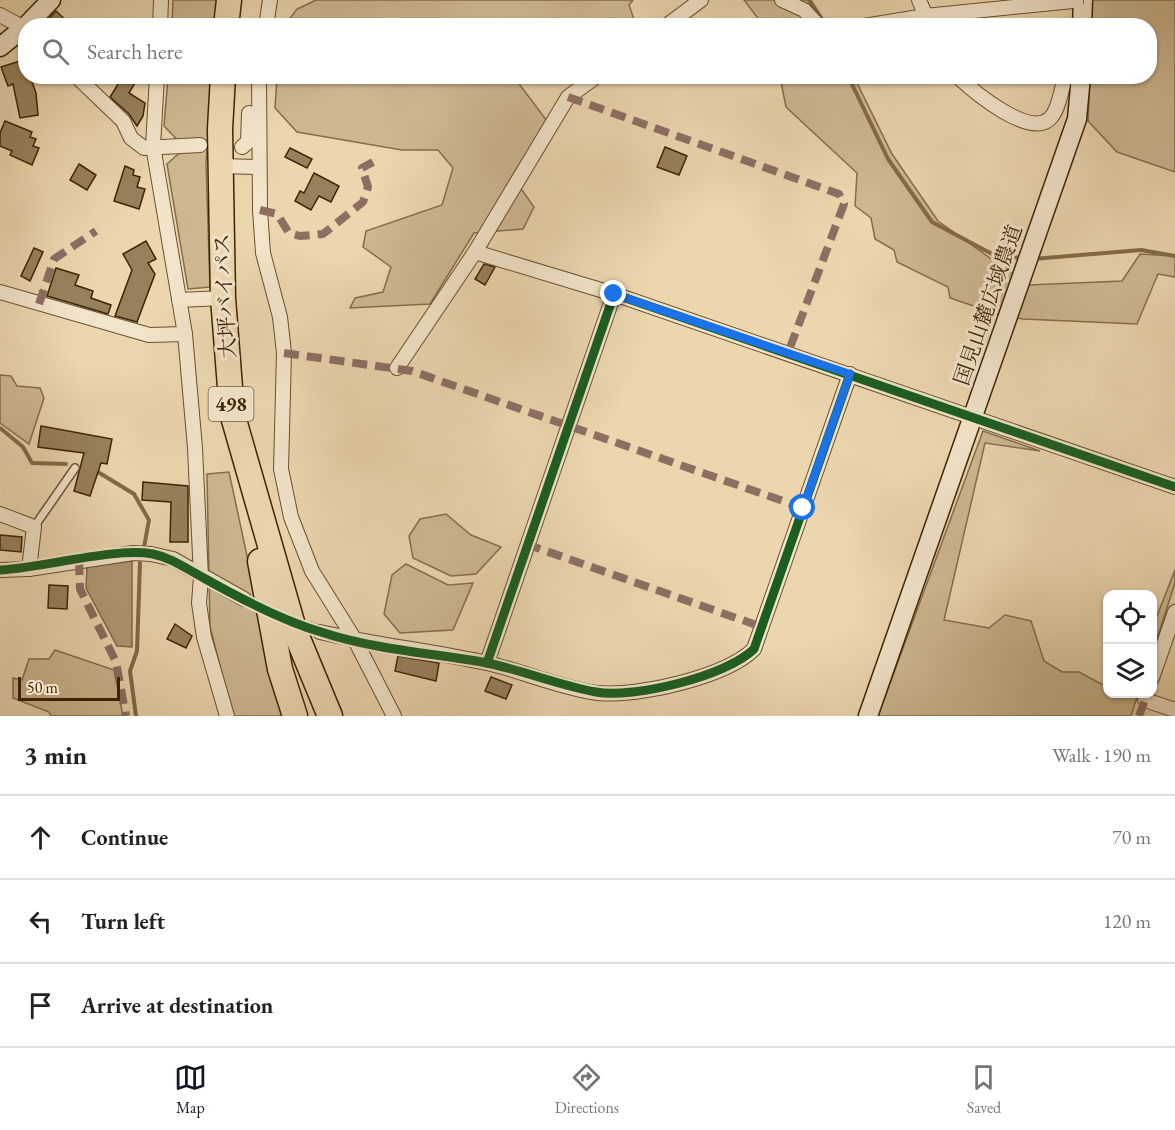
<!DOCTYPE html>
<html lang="en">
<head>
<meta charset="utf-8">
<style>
  body { margin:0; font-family:"EB Garamond","Noto Serif JP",serif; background:#f6f6f6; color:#222 }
  .controls { position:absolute; right:18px; bottom:18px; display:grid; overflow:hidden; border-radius:12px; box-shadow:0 2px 4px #0004 }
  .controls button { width:54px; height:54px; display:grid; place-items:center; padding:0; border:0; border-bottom:2px solid #e0e0e0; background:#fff; color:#222; font:30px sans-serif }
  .scale { position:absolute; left:18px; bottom:15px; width:102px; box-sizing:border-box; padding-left:6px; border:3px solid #3d2404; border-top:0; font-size:16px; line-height:21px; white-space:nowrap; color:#3d2404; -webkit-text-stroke:4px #f2e4ca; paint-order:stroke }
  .stop { position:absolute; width:18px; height:18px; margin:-14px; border:4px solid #1a73e8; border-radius:50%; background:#fff }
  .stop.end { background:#1a73e8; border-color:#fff; box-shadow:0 2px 6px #0008 }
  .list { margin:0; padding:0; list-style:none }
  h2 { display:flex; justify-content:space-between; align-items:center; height:78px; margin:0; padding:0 24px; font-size:26px }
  h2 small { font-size:20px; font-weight:400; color:#767676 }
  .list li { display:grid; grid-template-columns:39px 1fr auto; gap:18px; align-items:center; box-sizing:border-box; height:84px; padding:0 24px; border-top:2px solid #e0e0e0 }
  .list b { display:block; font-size:22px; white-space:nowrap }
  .list em { font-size:20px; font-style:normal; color:#767676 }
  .icon { flex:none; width:33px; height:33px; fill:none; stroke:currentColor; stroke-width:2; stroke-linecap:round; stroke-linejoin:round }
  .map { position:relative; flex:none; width:1175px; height:716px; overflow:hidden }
  .search { position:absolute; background:#fff; box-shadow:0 2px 4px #0004; left:18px; right:18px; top:18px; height:66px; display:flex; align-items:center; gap:15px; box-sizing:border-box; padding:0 21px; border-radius:24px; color:#767676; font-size:22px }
  .sheet { height:330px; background:#fff }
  nav { display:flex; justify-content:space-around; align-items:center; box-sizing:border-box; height:84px; border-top:2px solid #e0e0e0; background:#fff; font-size:16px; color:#767676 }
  nav a { display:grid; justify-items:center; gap:3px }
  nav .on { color:#111827 }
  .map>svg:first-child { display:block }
</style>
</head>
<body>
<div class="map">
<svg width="1175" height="716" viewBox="0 0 1175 716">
  <rect width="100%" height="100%" fill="#ebd6ae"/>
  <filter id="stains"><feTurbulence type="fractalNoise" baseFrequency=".00333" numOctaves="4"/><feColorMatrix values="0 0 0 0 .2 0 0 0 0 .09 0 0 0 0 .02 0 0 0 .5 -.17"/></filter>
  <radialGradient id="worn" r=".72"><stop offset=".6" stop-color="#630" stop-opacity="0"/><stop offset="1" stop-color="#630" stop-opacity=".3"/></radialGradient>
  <!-- green -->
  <g fill="#cdb891" stroke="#856e4a" stroke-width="1.5">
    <path d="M173 0H219L216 25 172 26Z"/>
    <path d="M316 0H633L629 5 636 25H285L297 9Z"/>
    <path d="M744 0H811L827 25H763Z"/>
    <path d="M1028 0H1175V172L1117 152 1088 121 1090 77 1150 76V26L1091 25 1092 6Z"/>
    <path d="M168 77H212L206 163 210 287 188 289 167 164 185 148 164 126Z"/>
    <path d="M277 77H514L547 121 512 176 534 207 523 229 474 233 430 304 350 308 355 298 383 292 391 267 363 247 366 231 442 205 453 168 438 150H402L297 132 275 108Z"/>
    <path d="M780 77H854L892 154 938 221 1028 285 1122 281 1140 254 1175 256V277L1158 274 1137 324 1023 319 997 314 950 298 948 287 897 262 894 250 875 239 871 218 855 206 857 173 786 107Z"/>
    <path d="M0 375 11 376 17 386 40 388 44 398 29 444 0 423Z"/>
    <path d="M983 431 1040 451 985 443 944 620 989 628 1005 615 1031 621 1044 661 1062 672H1079L1107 687 1108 694 1124 696 1126 694H1138L1131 716H878Z"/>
    <path d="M229 472 272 672 285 716H233L210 627 207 474Z"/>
    <path d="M446 514 471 535 501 547 476 574 451 576 413 558 409 536 420 519Z"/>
    <path d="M406 564 448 585 473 583 453 630 400 633 384 614 392 575Z"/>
    <path d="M1175 570V583L1153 651V626Z"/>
    <path d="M55 650 114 670 123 716H51L49 712 13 698V678L22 680 29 659H49Z"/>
  </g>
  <!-- water -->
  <path fill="#b09974" stroke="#826a47" stroke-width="1.5" d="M132 561V647L117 646 86 588 87 566Z"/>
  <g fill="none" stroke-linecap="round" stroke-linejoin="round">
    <!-- stream -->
    <g stroke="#826a47" stroke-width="4">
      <path d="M809 0 823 21"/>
      <path d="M848 76 888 159 932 222 994 255 1022 258"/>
      <path d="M1033 259 1141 250 1175 256"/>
      <path d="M0 428 23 447 32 463 66 464"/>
      <path d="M93 469 134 494 149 520 144 547"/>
      <path d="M136 716 130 671 137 651 140 563"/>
    </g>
  </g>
  <!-- building -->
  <g fill="#97815c" stroke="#3d2404" stroke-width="1.5">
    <path d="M56 11 72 26H42Z"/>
    <path d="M26 59V76H30L36 93 38 115 20 118 13 84 8 86 1 67Z"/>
    <path d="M123 76H139L129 93 145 103 143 116 137 126 129 114 110 97Z"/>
    <path d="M5 121 32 132 30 137 36 139 33 146 39 148 32 165 10 155 12 151 0 146V133Z"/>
    <path d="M665 147 687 156 679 175 657 167Z"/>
    <path d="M290 148 312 159 307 168 285 157Z"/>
    <path d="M79 164 96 175 87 190 70 180Z"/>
    <path d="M125 166 134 170 133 175 140 177 137 187 145 189 139 209 114 201Z"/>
    <path d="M314 173 339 186 331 202 319 196 311 210 295 201 300 191 304 193Z"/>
    <path d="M146 241 156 259 148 263 155 274 137 322 115 316 132 270 123 254Z"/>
    <path d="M34 248 43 252 30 281 21 276Z"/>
    <path d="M484 264 495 267 485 285 475 279Z"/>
    <path d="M56 268 79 275 75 285 93 291 91 298 111 305 108 314 47 296Z"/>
    <path d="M41 426 112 439 107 464 101 463 90 496 74 491 84 453 38 447Z"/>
    <path d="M143 482 188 486V542H170L171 502 142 500Z"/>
    <path d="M0 535 22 537 21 552 0 550Z"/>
    <path d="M49 585 68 586 67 609 48 608Z"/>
    <path d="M175 624 192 636 186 648 167 639Z"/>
    <path d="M398 656 439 663 436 681 395 671Z"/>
    <path d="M491 677 512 685 506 699 485 691Z"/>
  </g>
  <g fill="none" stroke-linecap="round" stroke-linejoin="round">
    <!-- street-tunnel -->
    <path stroke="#c8b28c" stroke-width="14" stroke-dasharray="14 7" stroke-linecap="butt" d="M289 619 320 632"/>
    <!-- lane casing -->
    <g stroke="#68502e" stroke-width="10">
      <path id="lane" d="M34 527 75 468"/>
    </g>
    <!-- street casing -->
    <g stroke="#68502e" stroke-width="16">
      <g id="street">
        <path d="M782 0 804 10 819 26"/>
        <path d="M919 0 930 26"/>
        <path d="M0 15 26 29"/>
        <path d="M160 26 161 0"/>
        <path d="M266 26 270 0"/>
        <path d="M666 26 701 0"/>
        <path d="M864 26 925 16 1083 0"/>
        <path d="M76 76 123 121 131 138 144 148 200 145"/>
        <path d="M157 76 153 146 185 334 195 448 201 577 199 603 204 637 227 716"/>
        <path d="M259 76 260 210 263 253 280 317 284 353 281 469 291 517 312 571 355 640 394 716"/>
        <path d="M957 76C973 91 1033 142 1052 116 1059 107 1062 88 1065 76"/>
        <path d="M242 147 248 142 249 113"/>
        <path d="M220 166 258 167"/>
        <path d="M475 252 614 294"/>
        <path d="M0 292 149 335 185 334"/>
        <path d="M179 300 223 298"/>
        <path d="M397 368 475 252 568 97 597 76"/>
        <path d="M0 514 34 527 29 569"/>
        <path d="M0 570 29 569 133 553 151 554 173 559 244 599"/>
        <path d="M320 632C376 645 432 651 487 663 522 671 564 689 598 693 638 697 726 677 754 649L850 374"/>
        <path d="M487 663 614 294 1175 487"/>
        <path d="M1152 678 1175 612"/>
        <path d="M1147 694 1145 700 1175 710"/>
      </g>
    </g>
    <!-- secondary casing -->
    <g stroke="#3d2404" stroke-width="21">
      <g id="secondary">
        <path d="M26 26 51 0"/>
        <path d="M1082 26 1083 0"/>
        <path d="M0 47 26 26"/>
        <path d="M868 716 1077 119 1081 76"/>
      </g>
    </g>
    <!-- highway casing -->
    <g stroke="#3d2404" stroke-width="27">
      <g id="highway">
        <path d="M226 26 229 0"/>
        <path d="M223 76 220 129 223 298 232 413 294 629 330 716"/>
        <path d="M260 561 280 669 295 716"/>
      </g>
    </g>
    <!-- lane -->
    <use href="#lane" stroke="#f2e4ca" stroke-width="7"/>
    <!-- street -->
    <use href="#street" stroke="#f2e4ca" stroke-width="14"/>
    <!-- secondary -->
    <use href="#secondary" stroke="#f2e4ca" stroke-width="18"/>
    <!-- highway -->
    <use href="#highway" stroke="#ebd6ae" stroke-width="24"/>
    <!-- quiet -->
    <g stroke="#8d6e63" stroke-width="8" stroke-dasharray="15 8" stroke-linecap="butt">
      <path d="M1083 0H1084"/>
      <path d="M568 97 839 194 844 204 788 353"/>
      <path d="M260 210 277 214 289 233 300 236 323 234 363 202 368 187 362 168 373 162"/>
      <path d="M39 304 54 259 96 231"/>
      <path d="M284 353 412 371 803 508"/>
      <path d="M526 544 762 627"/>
      <path d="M79 560 80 589 116 662 126 716"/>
      <path d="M1139 716 1145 700"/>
    </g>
    <!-- cycleway casing -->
    <g stroke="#f2e4ca" stroke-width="13">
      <g id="cycleway">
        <path d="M0 570C43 568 114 547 153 554 172 558 185 568 202 577 239 598 281 620 321 632 372 649 429 653 482 662 520 669 557 685 596 692 633 699 727 676 754 649L850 374"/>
        <path d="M487 663 614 294 1175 487"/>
      </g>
    </g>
    <!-- cycleway -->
    <use href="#cycleway" stroke="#1b5e20" stroke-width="9"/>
  </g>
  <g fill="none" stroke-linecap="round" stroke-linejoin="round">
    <!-- route -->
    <path stroke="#1a73e8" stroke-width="8" d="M614 294 850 374 803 508"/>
  </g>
  <g text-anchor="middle" stroke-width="6" stroke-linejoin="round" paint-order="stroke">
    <!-- shield labels -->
    <rect fill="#f2e4ca" stroke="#735e3f" stroke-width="1.5" x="208.5" y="387" width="45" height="34" rx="4.5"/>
    <g font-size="20" font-weight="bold" fill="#3d2404">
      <text x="231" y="411">498</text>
    </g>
    <!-- street labels -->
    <g font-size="21" fill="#3d2404" stroke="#f2e4ca">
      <text transform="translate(225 296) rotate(-93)" y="7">大坪バイパス</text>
      <text transform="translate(988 305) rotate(-71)" y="7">国見山麓広域農道</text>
    </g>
  </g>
  <rect width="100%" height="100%" filter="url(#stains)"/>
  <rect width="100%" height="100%" fill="url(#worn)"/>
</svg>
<div class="controls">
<button><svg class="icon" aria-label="locate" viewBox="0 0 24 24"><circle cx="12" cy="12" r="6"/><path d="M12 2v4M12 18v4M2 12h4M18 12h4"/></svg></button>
<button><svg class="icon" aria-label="layers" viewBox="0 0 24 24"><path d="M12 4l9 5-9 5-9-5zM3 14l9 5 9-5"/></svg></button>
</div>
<div class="scale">50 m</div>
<div class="stop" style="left:803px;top:508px"></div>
<div class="stop end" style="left:614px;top:294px"></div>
<div class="search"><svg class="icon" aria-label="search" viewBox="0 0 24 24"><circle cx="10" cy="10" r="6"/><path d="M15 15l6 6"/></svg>Search here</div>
</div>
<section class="sheet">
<h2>3 min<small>Walk · 190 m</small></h2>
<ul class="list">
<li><svg class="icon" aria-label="ahead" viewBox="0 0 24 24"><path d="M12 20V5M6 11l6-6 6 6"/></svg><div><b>Continue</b></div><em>70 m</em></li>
<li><svg class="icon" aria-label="left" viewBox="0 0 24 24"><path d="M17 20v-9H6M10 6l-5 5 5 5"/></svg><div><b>Turn left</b></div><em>120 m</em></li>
<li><svg class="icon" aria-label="arrive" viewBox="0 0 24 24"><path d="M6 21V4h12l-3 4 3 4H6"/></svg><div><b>Arrive at destination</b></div></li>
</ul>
</section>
<nav>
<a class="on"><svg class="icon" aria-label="map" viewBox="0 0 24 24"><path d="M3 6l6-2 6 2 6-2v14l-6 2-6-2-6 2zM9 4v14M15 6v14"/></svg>Map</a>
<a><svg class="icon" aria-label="directions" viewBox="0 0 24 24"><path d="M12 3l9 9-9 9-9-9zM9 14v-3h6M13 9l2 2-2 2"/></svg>Directions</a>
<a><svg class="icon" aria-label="saved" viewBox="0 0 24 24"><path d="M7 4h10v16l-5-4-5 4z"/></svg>Saved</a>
</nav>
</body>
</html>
